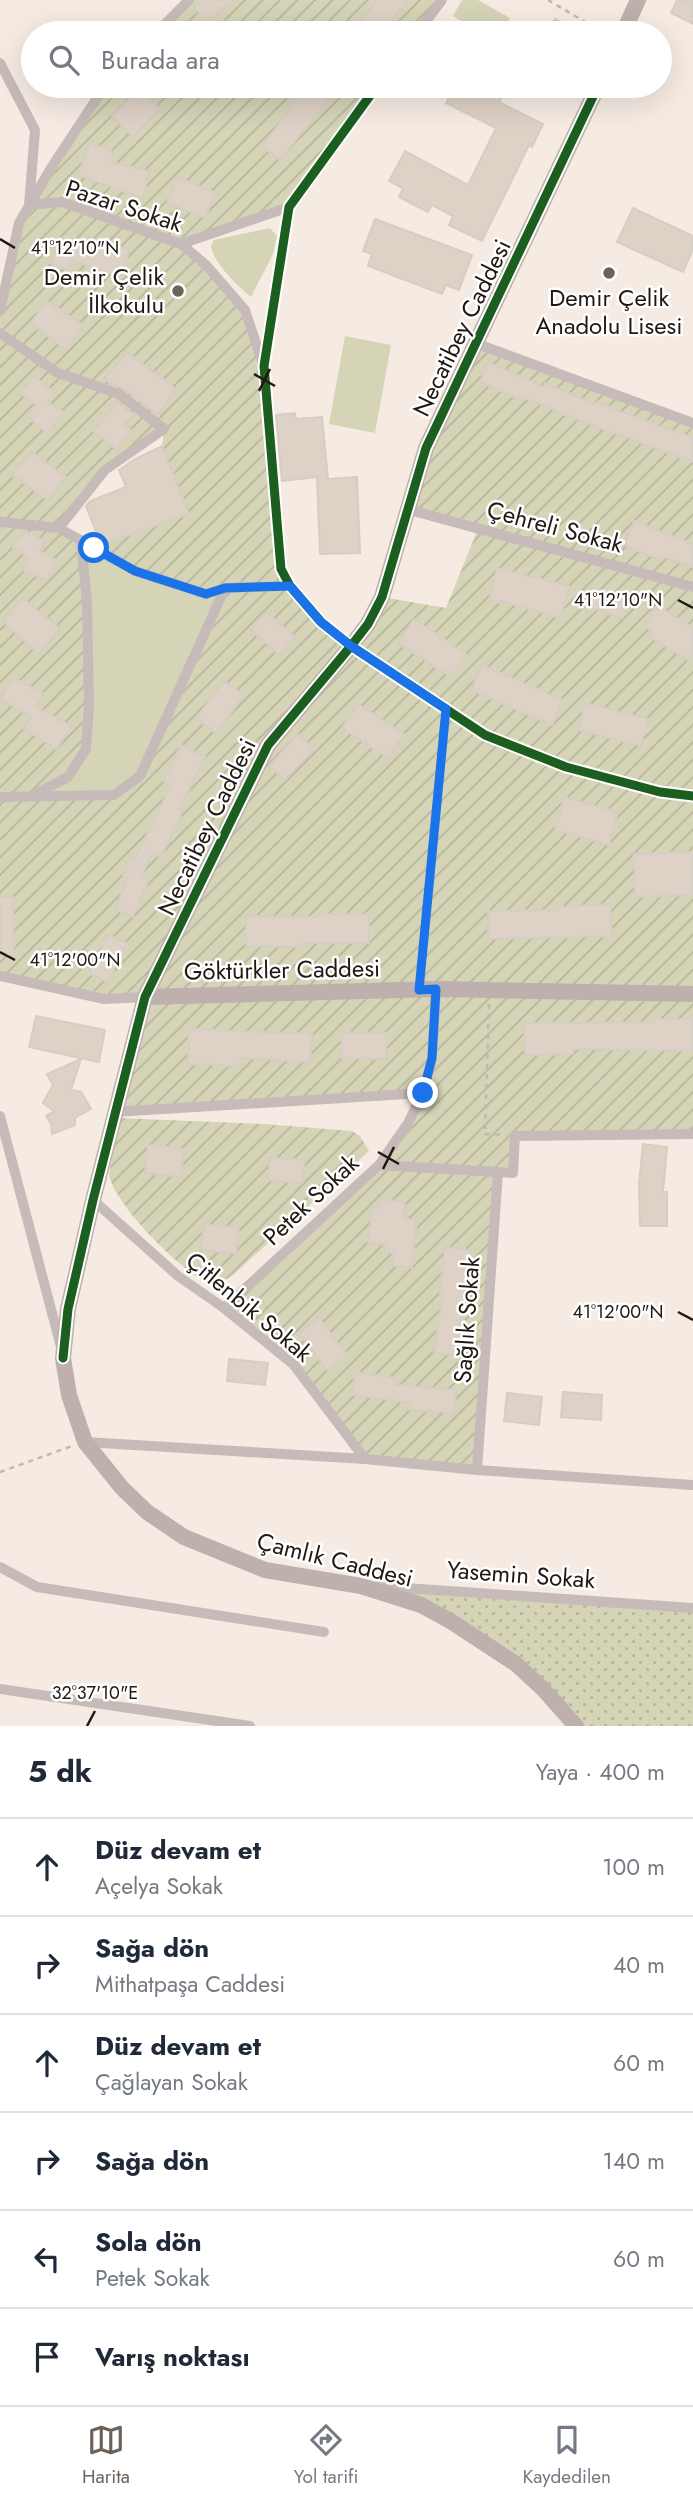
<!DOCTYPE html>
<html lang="tr">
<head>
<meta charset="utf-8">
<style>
  body { margin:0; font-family:Jost,sans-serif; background:#f6f6f7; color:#1f2937 }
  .stop { position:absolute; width:21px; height:21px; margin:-16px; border:5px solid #1a73e8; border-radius:50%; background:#fff }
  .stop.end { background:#1a73e8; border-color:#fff; box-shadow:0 2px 7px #0008 }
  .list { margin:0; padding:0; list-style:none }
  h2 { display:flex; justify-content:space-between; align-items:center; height:91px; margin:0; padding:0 28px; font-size:30px }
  h2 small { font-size:23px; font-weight:400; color:#747a83 }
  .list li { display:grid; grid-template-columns:46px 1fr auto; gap:21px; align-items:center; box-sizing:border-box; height:98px; padding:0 28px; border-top:2px solid #e0e1e3 }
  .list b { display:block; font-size:26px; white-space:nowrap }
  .list p { margin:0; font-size:23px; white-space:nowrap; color:#747a83 }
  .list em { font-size:23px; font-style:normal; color:#747a83 }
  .icon { flex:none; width:38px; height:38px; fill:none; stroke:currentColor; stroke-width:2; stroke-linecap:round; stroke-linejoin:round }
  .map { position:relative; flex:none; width:693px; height:1726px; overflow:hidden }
  .search { position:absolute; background:#fff; box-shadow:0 7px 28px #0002; left:21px; right:21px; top:21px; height:77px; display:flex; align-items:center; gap:18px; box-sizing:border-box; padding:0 24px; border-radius:38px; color:#747a83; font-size:26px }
  .sheet { height:679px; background:#fff }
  nav { display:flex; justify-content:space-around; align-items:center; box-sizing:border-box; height:98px; border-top:2px solid #e0e1e3; background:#fff; font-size:19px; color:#747a83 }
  nav a { display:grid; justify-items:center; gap:4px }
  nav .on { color:#6c625a }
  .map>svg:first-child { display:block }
</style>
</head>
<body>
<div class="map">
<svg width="693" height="1726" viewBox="0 0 693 1726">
  <defs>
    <pattern id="park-dots" width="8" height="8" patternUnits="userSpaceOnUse" patternTransform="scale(1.75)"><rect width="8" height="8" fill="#d5d4b7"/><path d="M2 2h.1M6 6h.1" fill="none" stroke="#b7b59c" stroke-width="1.8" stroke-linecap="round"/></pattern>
    <pattern id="garden-furrows" width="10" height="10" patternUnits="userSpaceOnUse" patternTransform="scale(1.75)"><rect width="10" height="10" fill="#d5d4b7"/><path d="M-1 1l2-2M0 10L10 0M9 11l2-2" fill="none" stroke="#b7b59c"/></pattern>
  </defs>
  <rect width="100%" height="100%" fill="#f6ebe2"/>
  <!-- grass -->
  <g fill="#d5d4b7">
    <path d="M462 0H478L510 18 501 33H482L453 16Z"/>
    <path d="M270 228 277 236 273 254 251 297C239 288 212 261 211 246L214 240Z"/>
    <path d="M345 336 391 345 375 433 329 424Z"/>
    <path d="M81 540 225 588 140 776 114 795 40 793Z"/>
  </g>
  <!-- park -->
  <path fill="url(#park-dots)" d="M361 1586 693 1608V1726H576L485 1642Z"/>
  <!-- garden -->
  <g fill="url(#garden-furrows)" fill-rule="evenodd">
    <path d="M189 0H442L418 33H156Z"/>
    <path d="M105 86H379L289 207 182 243 245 310 264 366 281 569 290 586 351 646 382 597 446 608 478 529 406 509 475 343 693 423V1134L515 1136 513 1173 499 1172 477 1470 365 1459 293 1364 224 1308 379 1165 422 1093 114 1112 145 997 104 999 0 976V311L19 223ZM164 430 162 446 189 514 94 548 135 571 206 594 225 589 140 776 114 795 42 792 68 777 86 749 81 540 59 528 105 470Z"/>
    <path d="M119 1118 264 1124 352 1131 360 1136 369 1151 232 1276C223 1281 217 1284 207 1281 181 1273 111 1200 109 1174Z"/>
  </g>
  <!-- building -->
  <g fill="#ded1c6" stroke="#d6cdc5" stroke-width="2">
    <path d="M201 0H234L206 22 194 7Z"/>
    <path d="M377 0H408L380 33H350Z"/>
    <path d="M677 0H693V24L671 13Z"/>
    <path d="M555 19 583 33H548Z"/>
    <path d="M304 86H339L280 160 262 146 294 104 292 102Z"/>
    <path d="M454 86H461L479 95 484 86H500L506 89 499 102 543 124 532 147 529 145 482 241 449 225 453 216 432 205 428 212 399 197 403 188 389 181 405 151 468 185 496 128 446 103Z"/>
    <path d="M139 89 160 109 133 137 112 116Z"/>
    <path d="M90 142 113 152 112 162 149 171 143 199 78 175Z"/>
    <path d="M177 177 216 193 205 218 167 203Z"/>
    <path d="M633 208 693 236V249L683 272 617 242Z"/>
    <path d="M375 219 472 255 459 290 446 285 442 294 368 266 372 254 363 251Z"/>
    <path d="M84 236 130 250 119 277 72 260 68 271 51 263 59 237 81 244Z"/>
    <path d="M46 300 83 325 66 350 31 323Z"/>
    <path d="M127 352 176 389 158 415 123 388 104 380Z"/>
    <path d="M488 362 544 387 545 383 595 404 596 402 693 438V462L575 419 525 398 523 401 480 382Z"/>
    <path d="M34 376 55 393 47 402 64 412 48 434 26 415 36 405 20 393Z"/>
    <path d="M117 402 134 415 124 425 131 430 116 449 93 431Z"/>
    <path d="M295 413 296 419 322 417 328 479 357 477 360 553 320 554 317 477 282 481 276 415Z"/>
    <path d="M162 446 189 514 103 544 100 542 86 506 90 501 126 487 119 470 135 459Z"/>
    <path d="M33 452 66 477 48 500 12 475Z"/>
    <path d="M634 521 693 544V567L664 557 662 561 624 545Z"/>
    <path d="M24 532 32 533 45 542 39 550 58 561 47 581 23 570 29 558 12 547Z"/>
    <path d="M497 568 569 586 561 618 501 601 500 603 489 600Z"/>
    <path d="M591 587 630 599 623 618 585 606Z"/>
    <path d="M22 598 60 628 39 654 3 622Z"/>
    <path d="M658 606 693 628V655L689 661 649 636 653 631 645 626Z"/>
    <path d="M266 612 295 637 280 655 251 630Z"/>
    <path d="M414 619 466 654 451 677 398 643Z"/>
    <path d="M482 665 563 700 552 725 471 690Z"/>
    <path d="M13 678 44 694 36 707 72 726 56 749 24 729 31 717 0 699Z"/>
    <path d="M224 681 244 696 216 733 196 718Z"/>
    <path d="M585 703 648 719 641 746 578 730Z"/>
    <path d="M358 704 404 734 388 758 342 728Z"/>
    <path d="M298 734 314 749 285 780 269 766Z"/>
    <path d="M181 745 205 757 179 810 183 811 161 857 152 853 141 877 149 880 133 917 115 909 128 878 123 875 131 857 135 859 171 785 163 781Z"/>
    <path d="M564 797 618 812 609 845 555 830Z"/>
    <path d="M693 852V895L635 897 634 854Z"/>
    <path d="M0 897H13L14 956H0Z"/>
    <path d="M610 904 612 936 488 939V911L558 910V907Z"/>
    <path d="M316 914H369V943H301V947L246 946V916L316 917Z"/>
    <path d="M108 935 126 943 108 982 90 974Z"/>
    <path d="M36 1016 105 1030 99 1062 29 1047Z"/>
    <path d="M655 1019H693V1051L573 1049V1054L525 1055 524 1023 655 1022Z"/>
    <path d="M189 1029 312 1034 310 1062 241 1058 240 1066 188 1064Z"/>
    <path d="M342 1032 386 1033V1059L341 1058Z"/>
    <path d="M81 1059 71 1090 81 1092 91 1109 75 1118V1125L52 1134 51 1124 46 1116 54 1111 43 1103 53 1085 47 1074Z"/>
    <path d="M643 1144 667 1147 663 1192H667V1226H640L639 1184Z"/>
    <path d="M148 1145 184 1149 181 1177 145 1173Z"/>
    <path d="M270 1157 305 1160 302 1183 268 1180Z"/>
    <path d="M379 1199 405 1202 404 1219 417 1220 412 1268 392 1266 393 1253 385 1252V1245L368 1243 372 1207 379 1208Z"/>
    <path d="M204 1224 239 1228 236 1254 201 1250Z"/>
    <path d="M445 1247 470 1250 456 1356 434 1352 443 1294 440 1293Z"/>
    <path d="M319 1318 348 1356 328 1371 299 1333Z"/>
    <path d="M229 1359 268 1363 265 1385 227 1381Z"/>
    <path d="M355 1372 395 1378V1385L456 1390 454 1413 410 1410V1403L352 1395Z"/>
    <path d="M563 1392 602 1395 601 1420 561 1417Z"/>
    <path d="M507 1393 542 1397 539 1425 504 1421Z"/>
  </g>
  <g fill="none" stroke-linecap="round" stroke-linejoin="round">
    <!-- path -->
    <g stroke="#c1b8b4" stroke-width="2.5" stroke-dasharray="5 5" stroke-linecap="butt">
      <path d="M548 0 604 33"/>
      <path d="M420 976 445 721"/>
      <path d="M489 1004 485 1134 505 1135"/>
      <path d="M0 1472 72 1446"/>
    </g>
    <!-- street -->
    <g stroke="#c6bbb8" stroke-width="10">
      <path d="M156 33 189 0"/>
      <path d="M417 33 442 0"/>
      <path d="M0 63 35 130 29 205 62 202 181 244 206 265 245 310 263 364"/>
      <path d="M377 86 289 207 264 366 281 569 290 586 321 622 351 646 485 735 566 767 660 792 693 796"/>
      <path d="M181 244 289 207"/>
      <path d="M0 311 19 223 51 168 105 86"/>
      <path d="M0 333 56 372 119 394 164 429 105 470 59 528"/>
      <path d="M475 343 693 423"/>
      <path d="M406 509 693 587"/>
      <path d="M0 522 59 528 135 571 206 594 225 588 290 586"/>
      <path d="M37 793 68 777 86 749 89 705 87 603 81 540"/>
      <path d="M0 797 114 795 140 776 225 588"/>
      <path d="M0 976 104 999 145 997"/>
      <path d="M114 1112 423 1093"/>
      <path d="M0 1116 61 1347"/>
      <path d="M379 1165 513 1173 515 1136 693 1134"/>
      <path d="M93 1200 178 1276 224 1308 293 1364 365 1459"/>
      <path d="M224 1308 379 1165 408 1123 423 1093 432 1058 436 989"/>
      <path d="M85 1442 365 1459 477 1470 693 1485"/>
      <path d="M477 1470 498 1172"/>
      <path d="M0 1567 37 1587 324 1632"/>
      <path d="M377 1586 693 1608"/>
      <path d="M0 1689 250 1726"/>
    </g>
    <!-- secondary -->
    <g stroke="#beb0ac" stroke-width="16">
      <path d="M623 33 638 0"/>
      <path d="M145 997 436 989 693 994"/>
      <path d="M576 1726 544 1690 516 1664 452 1622 421 1605 361 1586 265 1570 184 1537 147 1512 122 1488 85 1442 69 1395 63 1358 68 1309 93 1200 145 997 268 745 351 646 368 624 382 597 426 448 598 86"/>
    </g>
    <!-- cycleway casing -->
    <g stroke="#fff" stroke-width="13">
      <g id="cycleway">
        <path d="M377 86 289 207 264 366 281 569 290 586 321 622 351 646 485 735 566 767 660 792 693 796"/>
        <path d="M63 1358 68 1309 93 1200 145 997 268 745 351 646 368 624 382 597 426 448 598 86"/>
      </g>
    </g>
    <!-- cycleway -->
    <use href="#cycleway" stroke="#1b5e20" stroke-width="9"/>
  </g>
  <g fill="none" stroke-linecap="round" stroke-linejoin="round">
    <!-- route -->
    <path stroke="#1a73e8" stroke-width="9" d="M94 548 135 571 206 594 225 588 290 586 321 622 351 646 446 709 419 990 436 989 432 1058 423 1093"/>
  </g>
  <!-- ticks -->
  <path fill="none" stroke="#211811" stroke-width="2.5" d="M0 239 15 248M254 374 275 386M259 391 270 369M678 600 693 608M0 952 15 960M378 1152 399 1164M383 1169 394 1147M678 1312 693 1320M87 1726 95 1711"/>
  <!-- markers -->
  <g fill="#6c625a" stroke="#fff" stroke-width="2.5">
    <circle cx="609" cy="273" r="7"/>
    <circle cx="178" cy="291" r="7"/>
  </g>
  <g text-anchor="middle" stroke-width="5" stroke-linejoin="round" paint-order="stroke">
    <!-- street labels -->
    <g font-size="24" fill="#211811" stroke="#fff">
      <text transform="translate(124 206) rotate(18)" y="8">Pazar Sokak</text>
      <text transform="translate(462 328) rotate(-64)" y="8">Necatibey Caddesi</text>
      <text transform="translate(555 527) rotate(15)" y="8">Çehreli Sokak</text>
      <text transform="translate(207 827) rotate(-64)" y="8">Necatibey Caddesi</text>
      <text transform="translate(282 970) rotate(-1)" y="8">Göktürkler Caddesi</text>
      <text transform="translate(311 1200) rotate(-43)" y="8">Petek Sokak</text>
      <text transform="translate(249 1307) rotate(40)" y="8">Çitlenbik Sokak</text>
      <text transform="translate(467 1320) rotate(-86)" y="8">Sağlık Sokak</text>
      <text transform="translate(335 1560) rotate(14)" y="8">Çamlık Caddesi</text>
      <text transform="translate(521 1575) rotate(4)" y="8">Yasemin Sokak</text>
    </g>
    <!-- poi labels -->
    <g font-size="24" fill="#211811" stroke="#fff" text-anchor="end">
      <text x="164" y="285">Demir Çelik<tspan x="164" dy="28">İlkokulu</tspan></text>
      <text x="609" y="306" text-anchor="middle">Demir Çelik<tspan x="609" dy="28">Anadolu Lisesi</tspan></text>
    </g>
  </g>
  <g font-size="18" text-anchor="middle" fill="#211811" stroke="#fff" stroke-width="5" stroke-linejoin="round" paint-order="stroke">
    <text x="75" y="254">41°12'10"N</text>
    <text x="618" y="606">41°12'10"N</text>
    <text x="75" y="966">41°12'00"N</text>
    <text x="618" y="1318">41°12'00"N</text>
    <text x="95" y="1699">32°37'10"E</text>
  </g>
</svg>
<div class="stop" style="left:94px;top:548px"></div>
<div class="stop end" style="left:423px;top:1093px"></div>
<div class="search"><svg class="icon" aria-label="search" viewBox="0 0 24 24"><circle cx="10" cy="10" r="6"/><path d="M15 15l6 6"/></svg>Burada ara</div>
</div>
<section class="sheet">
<h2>5 dk<small>Yaya · 400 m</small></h2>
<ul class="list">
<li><svg class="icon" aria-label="ahead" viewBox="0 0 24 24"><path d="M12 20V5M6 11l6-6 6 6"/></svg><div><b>Düz devam et</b><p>Açelya Sokak</p></div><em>100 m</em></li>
<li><svg class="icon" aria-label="right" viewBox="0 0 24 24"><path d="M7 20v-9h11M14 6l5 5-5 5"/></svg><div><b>Sağa dön</b><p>Mithatpaşa Caddesi</p></div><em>40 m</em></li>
<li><svg class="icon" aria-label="ahead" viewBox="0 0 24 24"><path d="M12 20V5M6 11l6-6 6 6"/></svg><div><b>Düz devam et</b><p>Çağlayan Sokak</p></div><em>60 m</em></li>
<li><svg class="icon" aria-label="right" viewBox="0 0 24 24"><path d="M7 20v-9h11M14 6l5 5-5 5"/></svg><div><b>Sağa dön</b></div><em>140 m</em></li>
<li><svg class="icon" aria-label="left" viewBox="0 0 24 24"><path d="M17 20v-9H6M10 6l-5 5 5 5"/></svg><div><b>Sola dön</b><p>Petek Sokak</p></div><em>60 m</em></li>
<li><svg class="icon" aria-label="arrive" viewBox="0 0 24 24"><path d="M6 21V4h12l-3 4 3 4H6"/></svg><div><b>Varış noktası</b></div></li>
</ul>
</section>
<nav>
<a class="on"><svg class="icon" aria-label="map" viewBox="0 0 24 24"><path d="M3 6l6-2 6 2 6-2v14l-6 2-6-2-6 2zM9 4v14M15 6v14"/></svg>Harita</a>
<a><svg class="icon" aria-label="directions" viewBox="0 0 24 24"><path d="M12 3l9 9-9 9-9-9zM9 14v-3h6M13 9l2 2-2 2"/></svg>Yol tarifi</a>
<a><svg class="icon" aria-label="saved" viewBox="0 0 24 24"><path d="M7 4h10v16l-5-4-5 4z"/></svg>Kaydedilen</a>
</nav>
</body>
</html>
